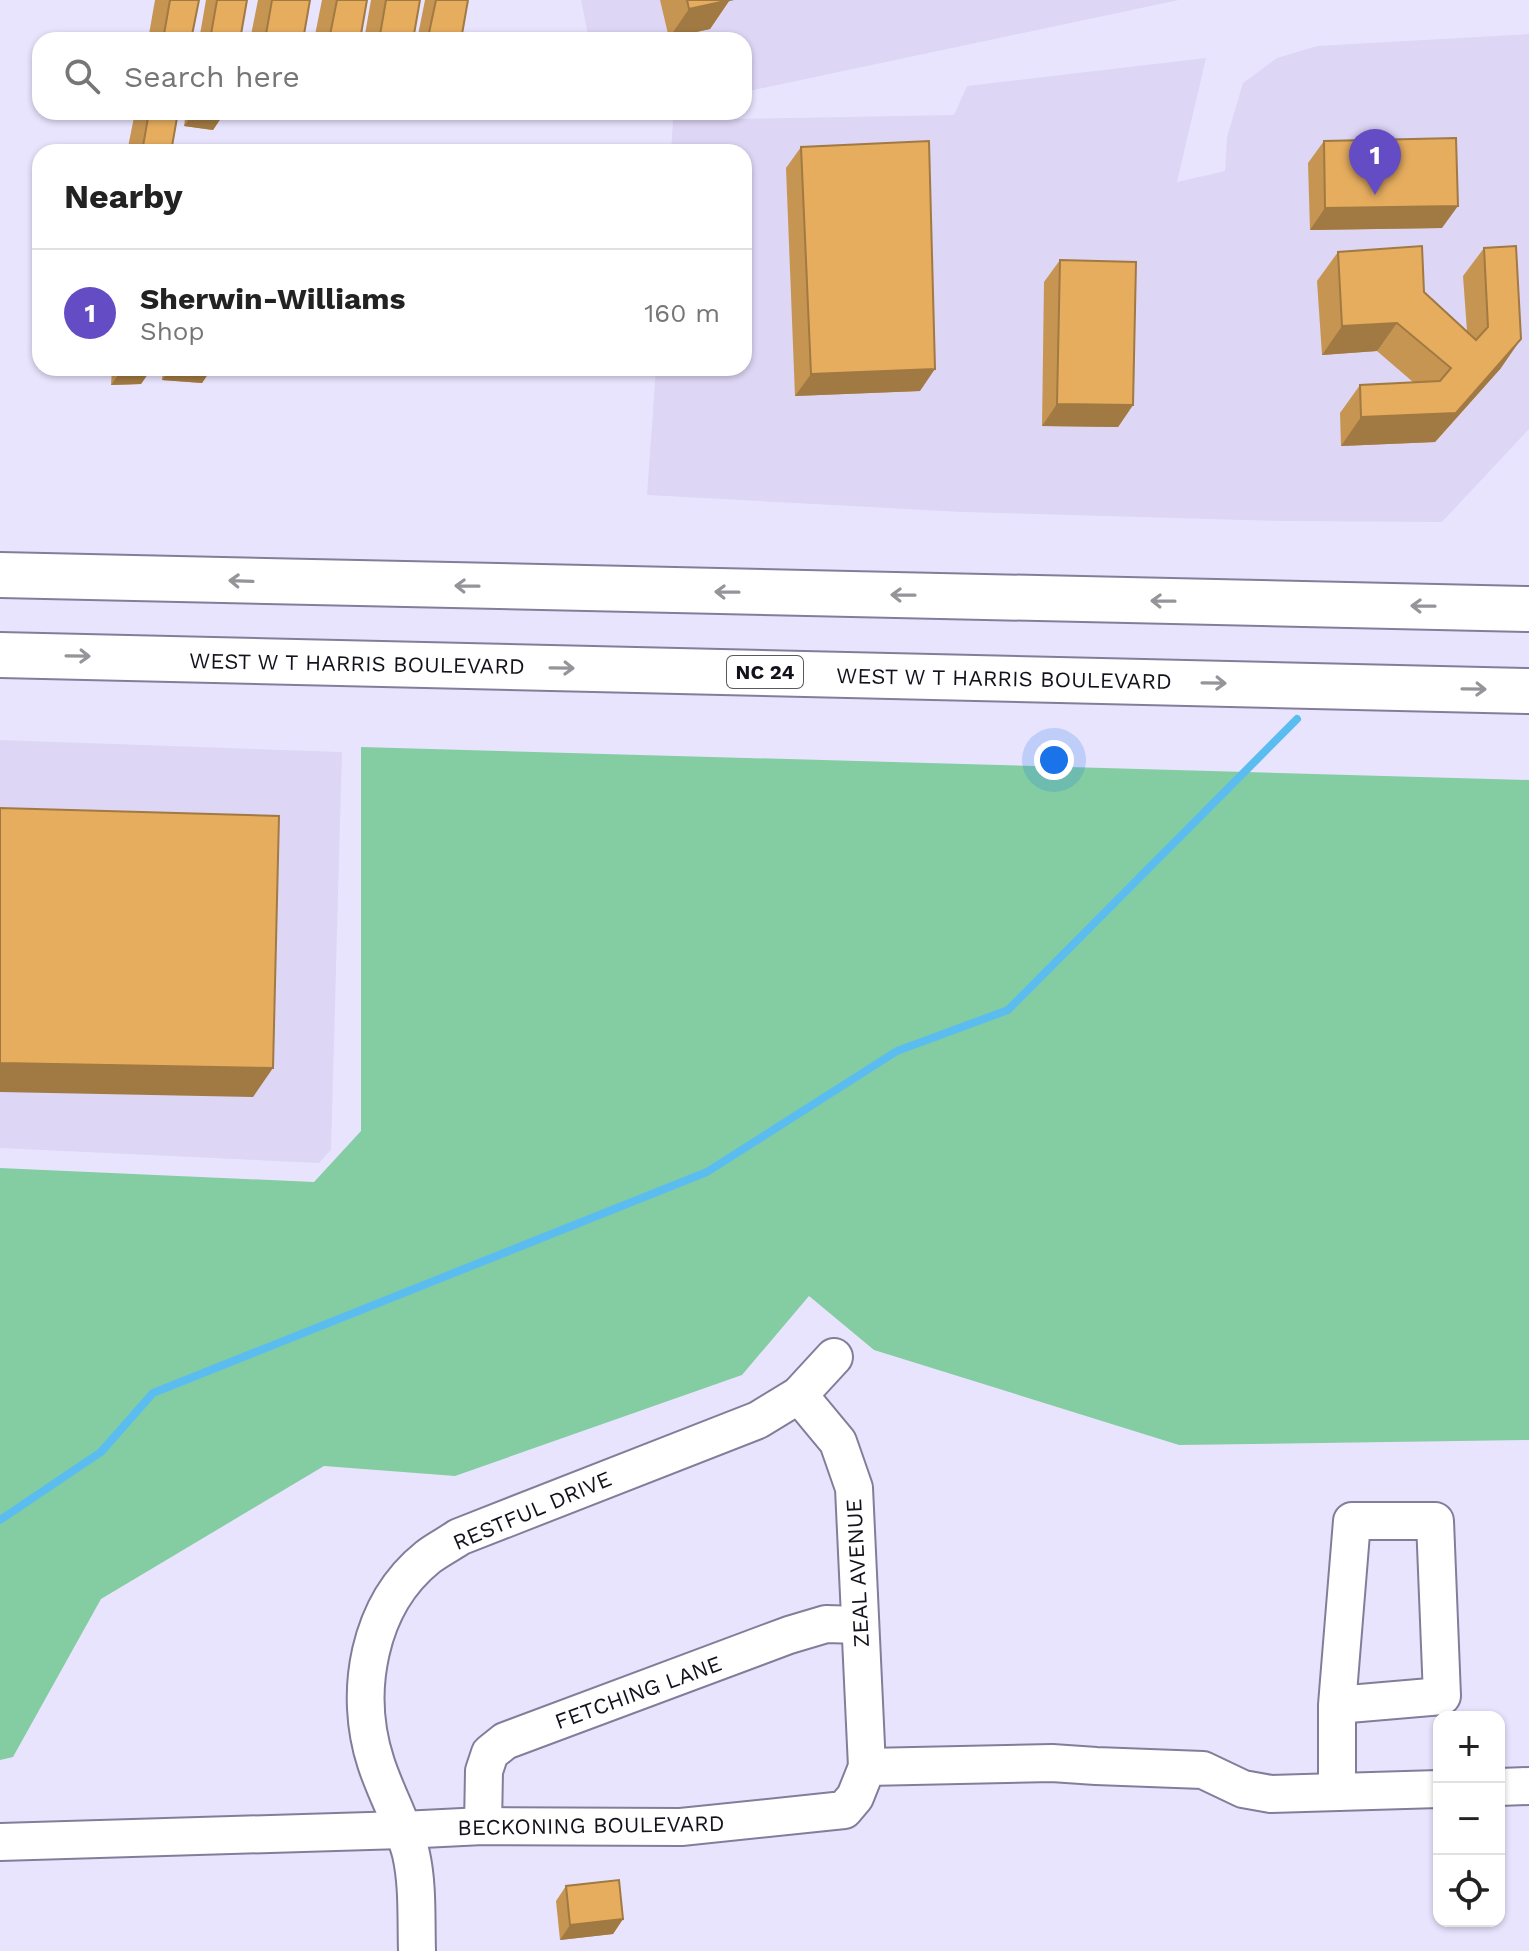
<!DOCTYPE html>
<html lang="en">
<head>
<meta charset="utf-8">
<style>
  body { margin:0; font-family:"Work Sans",sans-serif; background:#f2f2f2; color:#222 }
  .controls { position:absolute; right:24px; bottom:24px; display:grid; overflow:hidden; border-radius:16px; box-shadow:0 2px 6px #0004 }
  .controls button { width:72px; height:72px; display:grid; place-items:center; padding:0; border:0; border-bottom:2px solid #e0e0e0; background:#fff; color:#222; font:40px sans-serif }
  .you { position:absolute; left:1054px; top:760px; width:28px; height:28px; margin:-20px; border:6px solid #fff; border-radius:50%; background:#1a73e8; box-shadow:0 0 0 12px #1a73e833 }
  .badge { display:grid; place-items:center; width:52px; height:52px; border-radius:50%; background:#644cc5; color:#fff; font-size:26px; font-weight:700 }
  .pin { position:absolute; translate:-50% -66px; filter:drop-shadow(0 2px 4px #0008) }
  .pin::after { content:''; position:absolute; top:42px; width:28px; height:24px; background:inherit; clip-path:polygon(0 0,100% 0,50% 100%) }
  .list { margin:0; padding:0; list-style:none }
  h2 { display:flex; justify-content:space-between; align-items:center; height:104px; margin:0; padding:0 32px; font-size:34px }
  h2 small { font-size:26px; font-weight:400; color:#767676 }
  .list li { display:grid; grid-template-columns:52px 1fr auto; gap:24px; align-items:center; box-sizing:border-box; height:128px; padding:0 32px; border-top:2px solid #e0e0e0 }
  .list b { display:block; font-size:30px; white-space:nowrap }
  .list p { margin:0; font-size:26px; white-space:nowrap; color:#767676 }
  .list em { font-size:26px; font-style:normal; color:#767676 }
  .icon { flex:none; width:44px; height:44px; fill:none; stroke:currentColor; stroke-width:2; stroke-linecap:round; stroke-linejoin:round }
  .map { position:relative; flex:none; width:1529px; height:1951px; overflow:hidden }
  .search { position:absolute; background:#fff; box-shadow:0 2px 6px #0004; left:32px; top:32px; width:720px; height:88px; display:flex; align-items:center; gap:20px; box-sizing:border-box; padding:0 28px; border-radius:24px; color:#767676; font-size:30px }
  .panel { position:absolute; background:#fff; box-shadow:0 2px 6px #0004; left:32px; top:144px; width:720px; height:232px; border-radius:24px }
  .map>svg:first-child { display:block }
</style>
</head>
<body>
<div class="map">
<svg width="1529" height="1951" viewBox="0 0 1529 1951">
  <rect width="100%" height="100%" fill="#e9e4fe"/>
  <!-- built -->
  <g fill="#ddd6f5">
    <path d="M581 0H1179L744 92V40H589Z"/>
    <path d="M1529 34V429L1442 522 1283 521 962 512 647 495 656 368H744V152H671L673 120 954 115 967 86 1206 58 1177 182 1225 171 1227 137 1243 83 1277 58 1317 46Z"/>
    <path d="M0 740 342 752 331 1150 319 1163 0 1148Z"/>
  </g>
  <!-- green -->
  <path fill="#84cda3" d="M361 747 1529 780V1440L1179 1445 874 1350 809 1296 742 1375 455 1476 324 1466 101 1599 13 1757 0 1760V1168L314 1182 361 1131Z"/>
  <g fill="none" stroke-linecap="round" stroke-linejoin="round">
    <!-- stream -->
    <path stroke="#5bbdef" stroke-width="8" d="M0 1520 101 1452 153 1393 707 1172 897 1051 1008 1010 1297 719"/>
    <!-- minor casing -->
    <g stroke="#837d9a" stroke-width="40">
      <g id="minor">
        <path d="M799 1395 838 1442 854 1488 867 1767"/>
        <path d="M1499 1787 1529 1786"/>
        <path d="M1337 1792V1705L1352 1521H1435L1442 1696 1337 1705"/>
        <path d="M483 1826 484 1771 490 1753 505 1741 789 1635 826 1624 860 1625"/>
        <path d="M0 1842 402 1830 483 1826 681 1827 844 1810 855 1797 867 1767 1052 1763 1096 1766 1203 1770 1243 1789 1271 1794 1439 1789"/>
        <path d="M417 1951C416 1919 418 1885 411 1854 403 1823 386 1794 376 1763 353 1693 368 1605 428 1557 437 1550 449 1544 459 1537L758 1420 799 1395 834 1357"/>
      </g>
    </g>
    <!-- major casing -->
    <g stroke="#837d9a" stroke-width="48">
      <g id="major">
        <path d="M0 575 1529 609"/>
        <path d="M0 655 1529 691"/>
      </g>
    </g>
    <!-- minor -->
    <use href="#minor" stroke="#fff" stroke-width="36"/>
    <!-- major -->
    <use href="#major" stroke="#fff" stroke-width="44"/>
  </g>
  <!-- wall -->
  <g fill="#c69552">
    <path d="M155 0H199L191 40H148Z"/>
    <path d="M206 0H247L240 40H199Z"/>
    <path d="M258 0H310L303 40H250Z"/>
    <path d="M322 0H367L360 40H314Z"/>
    <path d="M371 0H420L413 40H364Z"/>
    <path d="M425 0H468L461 40H417Z"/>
    <path d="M660 0H734L729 1 710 29 669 38Z"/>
    <path d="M135 112H178L171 152H127Z"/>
    <path d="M186 112H225L213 130 184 126Z"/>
    <path d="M1324 141 1442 228 1310 230 1308 163Z"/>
    <path d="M801 147 920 391 795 396 786 168Z"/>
    <path d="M1484 248 1501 368 1435 442 1341 446 1340 413 1360 385 1413 382 1377 351 1322 355 1317 281 1338 252 1424 292 1467 331 1463 276Z"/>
    <path d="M1060 260 1133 405 1118 427 1042 426 1044 282Z"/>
    <path d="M112 368H152L141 384 111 385Z"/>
    <path d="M163 368H212L202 383 162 380Z"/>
    <path d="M566 1886 623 1919 613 1934 560 1940 556 1901Z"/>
  </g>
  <!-- shaded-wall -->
  <g fill="#a17942">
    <path d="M709 0H734L729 1 710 29 669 38 689 9Z"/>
    <path d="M429 33 460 40H424Z"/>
    <path d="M380 35 406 40H376Z"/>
    <path d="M194 112H225L213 130 184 126Z"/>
    <path d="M253 112H277L273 117Z"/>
    <path d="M1458 206 1442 228 1310 230 1325 208Z"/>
    <path d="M1397 323 1377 351 1322 355 1342 326Z"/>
    <path d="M1521 339 1501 368 1435 442 1341 446 1361 417 1456 413Z"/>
    <path d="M123 368H152L141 384 111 385Z"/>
    <path d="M171 368H212L202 383 162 380Z"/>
    <path d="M935 369 920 391 795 396 811 374Z"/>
    <path d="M1057 404 1133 405 1118 427 1042 426Z"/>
    <path d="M0 1063 273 1068 253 1097 0 1092Z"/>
    <path d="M623 1919 613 1934 560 1940 570 1925Z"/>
  </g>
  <!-- building -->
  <g fill="#e6ad5f" stroke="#a17942" stroke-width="2">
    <path d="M170 0H199L191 40H163Z"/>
    <path d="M217 0H247L240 40H210Z"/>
    <path d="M272 0H310L303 40H265Z"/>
    <path d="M337 0H367L360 40H329Z"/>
    <path d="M386 0H420L413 40H406L380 35Z"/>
    <path d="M436 0H468L461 40 429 33Z"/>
    <path d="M687 0H730L689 9Z"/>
    <path d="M149 112H178L171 152H142Z"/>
    <path d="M1456 138 1458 206 1325 208 1324 141Z"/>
    <path d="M929 141 935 369 811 374 801 147Z"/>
    <path d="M1422 246 1424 292 1476 340 1488 327 1484 248 1516 246 1521 339 1456 413 1361 417 1360 385 1440 381 1451 368 1397 323 1342 326 1338 252Z"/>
    <path d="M1060 260 1136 262 1133 405 1057 404Z"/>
    <path d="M0 808 279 816 273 1068 0 1063Z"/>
    <path d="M1499 1862 1502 1903H1499Z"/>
    <path d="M619 1880 623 1919 570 1925 566 1886Z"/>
  </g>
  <!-- one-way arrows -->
  <defs><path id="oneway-shaft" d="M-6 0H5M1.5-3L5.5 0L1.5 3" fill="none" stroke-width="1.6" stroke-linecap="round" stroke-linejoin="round" transform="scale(2)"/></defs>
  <g stroke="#959499">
    <use href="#oneway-shaft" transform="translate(241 581) rotate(-178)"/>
    <use href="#oneway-shaft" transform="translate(467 586) rotate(-179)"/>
    <use href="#oneway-shaft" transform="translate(727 592) rotate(-179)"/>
    <use href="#oneway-shaft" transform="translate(903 595) rotate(-179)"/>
    <use href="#oneway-shaft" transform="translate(1163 601) rotate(-179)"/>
    <use href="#oneway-shaft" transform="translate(1423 606) rotate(-179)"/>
    <use href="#oneway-shaft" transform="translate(78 656) rotate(1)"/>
    <use href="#oneway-shaft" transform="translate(562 668) rotate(1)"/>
    <use href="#oneway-shaft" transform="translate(1214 683) rotate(1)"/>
    <use href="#oneway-shaft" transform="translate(1474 689) rotate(1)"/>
  </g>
  <g text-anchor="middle" stroke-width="6" stroke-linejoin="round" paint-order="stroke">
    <!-- shield labels -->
    <rect fill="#fff" stroke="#5a5860" stroke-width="2" x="727" y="656" width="76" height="32" rx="6"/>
    <g font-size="20" font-weight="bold" fill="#14111c">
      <text x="765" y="679">NC 24</text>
    </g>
    <!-- street labels -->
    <g font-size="22" fill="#14111c" stroke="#fff">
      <text transform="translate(357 663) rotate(1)" y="8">WEST W T HARRIS BOULEVARD</text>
      <text transform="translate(1004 678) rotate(1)" y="8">WEST W T HARRIS BOULEVARD</text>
      <text transform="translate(532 1510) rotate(-23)" y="8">RESTFUL DRIVE</text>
      <text transform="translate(857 1573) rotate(-93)" y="8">ZEAL AVENUE</text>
      <text transform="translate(638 1692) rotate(-20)" y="8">FETCHING LANE</text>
      <text transform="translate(591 1825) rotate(-1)" y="8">BECKONING BOULEVARD</text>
    </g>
  </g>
</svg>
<div class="controls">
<button>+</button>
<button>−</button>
<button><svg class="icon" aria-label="locate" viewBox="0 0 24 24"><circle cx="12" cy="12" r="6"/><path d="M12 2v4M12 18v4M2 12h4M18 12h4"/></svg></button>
</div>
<div class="you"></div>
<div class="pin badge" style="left:1375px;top:195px">1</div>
<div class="search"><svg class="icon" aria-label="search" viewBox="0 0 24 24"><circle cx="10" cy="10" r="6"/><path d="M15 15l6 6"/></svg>Search here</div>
<section class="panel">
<h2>Nearby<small></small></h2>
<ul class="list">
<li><span class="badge">1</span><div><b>Sherwin-Williams</b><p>Shop</p></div><em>160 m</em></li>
</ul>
</section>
</div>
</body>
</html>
